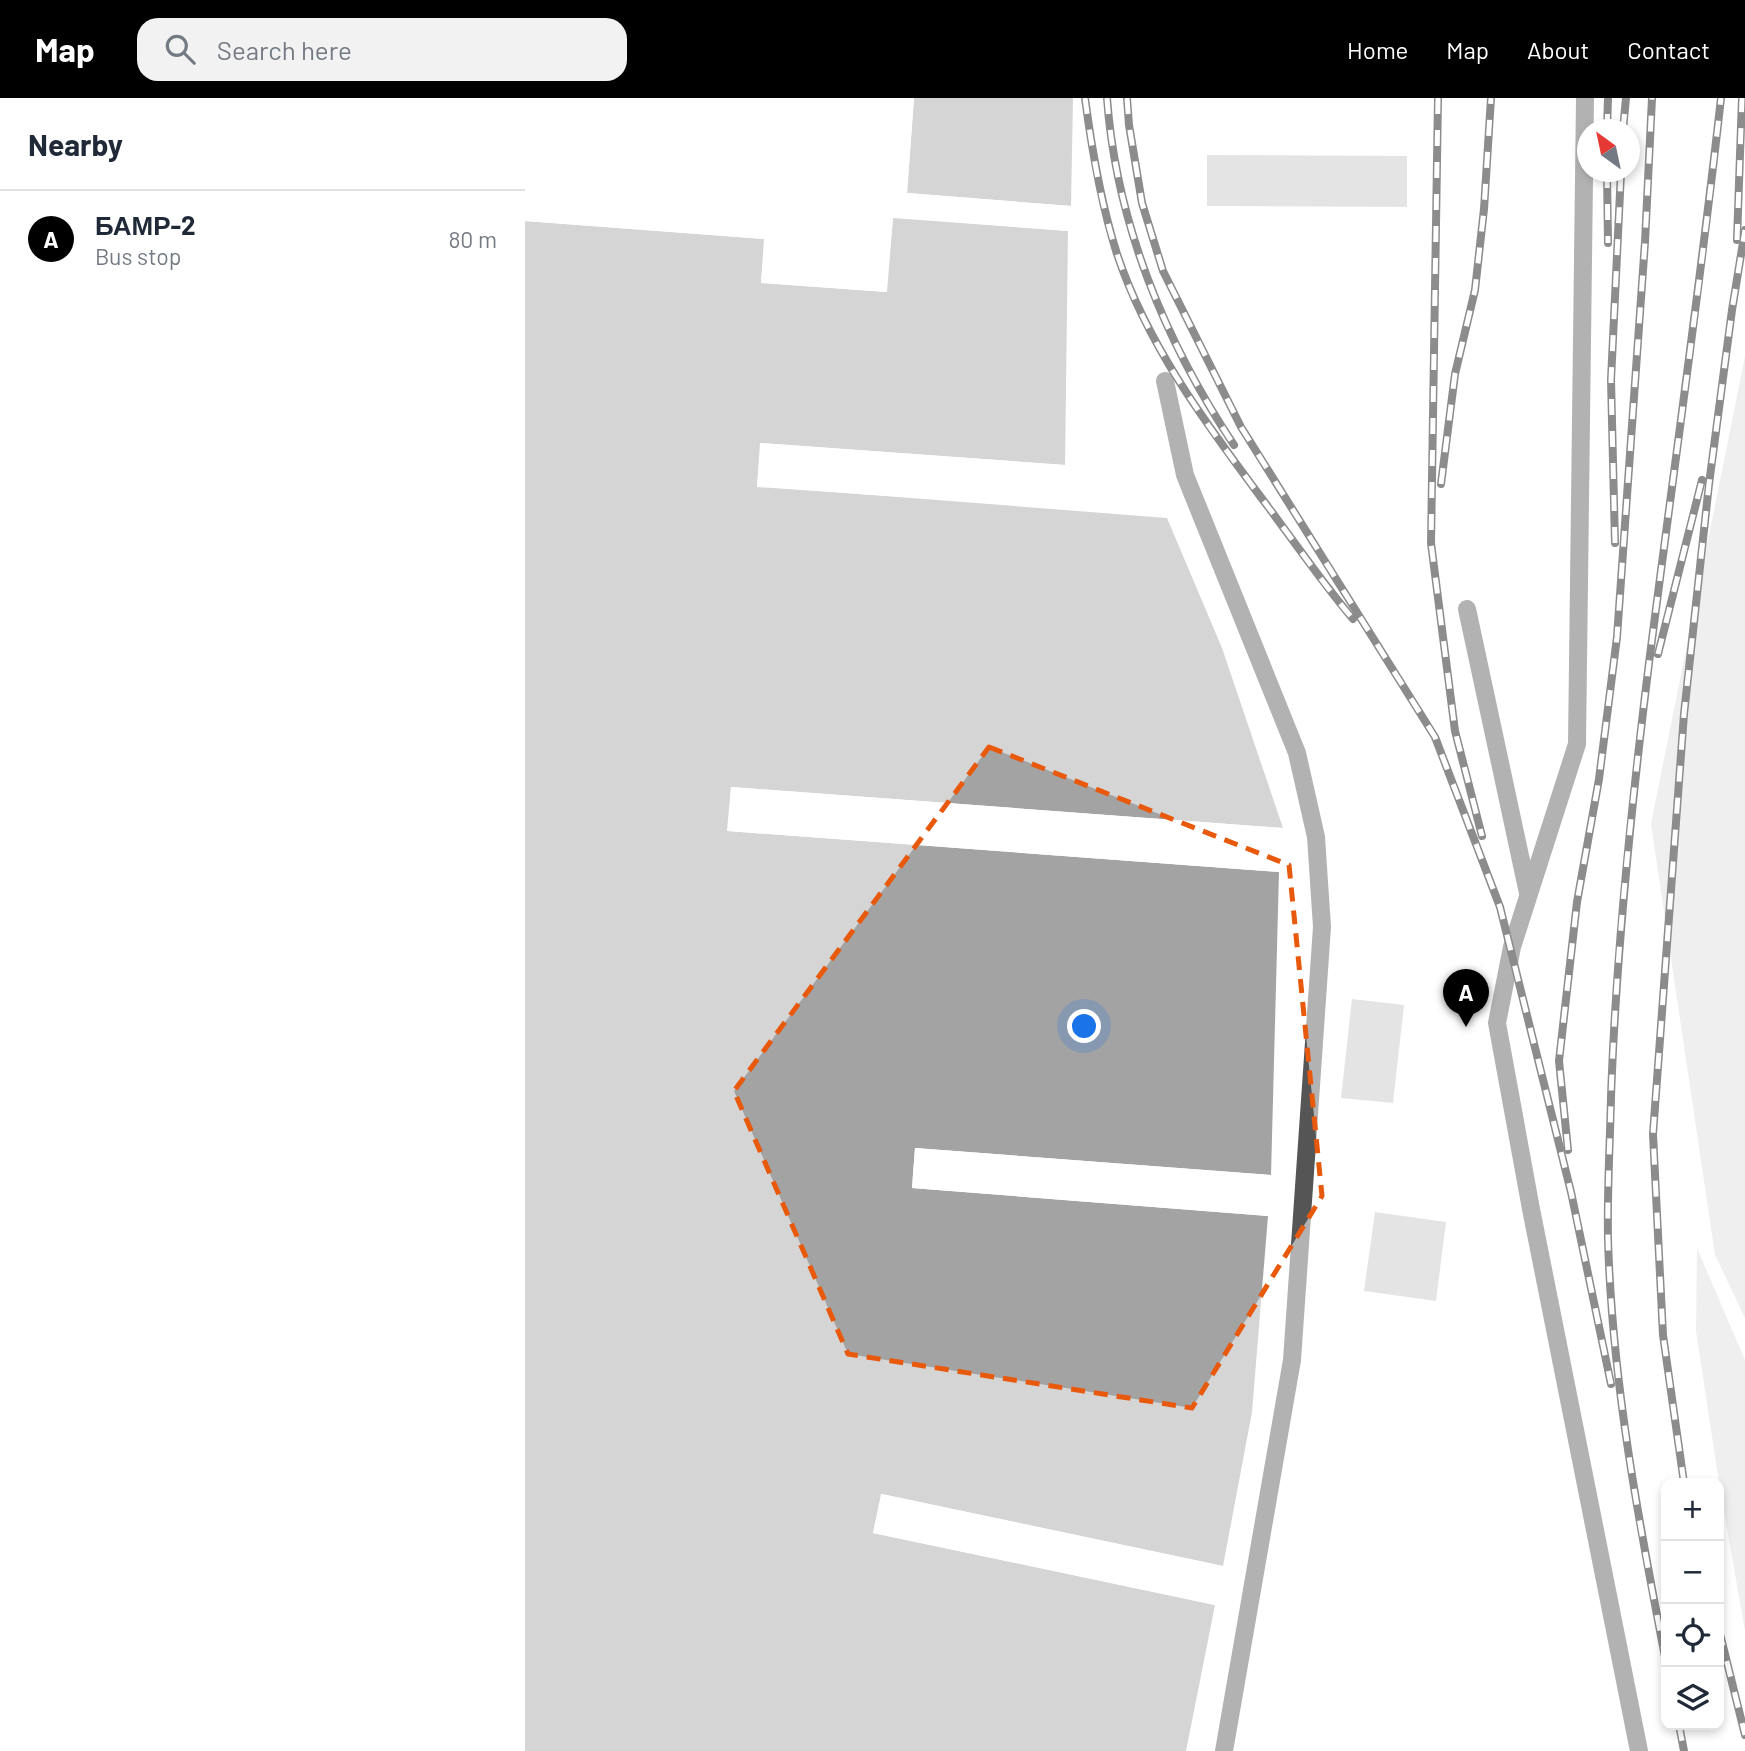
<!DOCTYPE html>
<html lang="en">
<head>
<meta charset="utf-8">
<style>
  body { margin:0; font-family:Barlow,sans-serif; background:#f2f2f3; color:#1f2937 }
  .controls { position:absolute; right:21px; bottom:21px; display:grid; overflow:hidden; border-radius:14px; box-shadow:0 4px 10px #0003 }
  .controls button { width:63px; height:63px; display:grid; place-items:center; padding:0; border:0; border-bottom:2px solid #e0e1e3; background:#fff; color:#1f2937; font:35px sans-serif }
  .compass { position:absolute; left:1052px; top:21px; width:63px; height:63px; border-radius:50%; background:#fff; box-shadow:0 4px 10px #0003; rotate:327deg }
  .you { position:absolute; left:560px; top:929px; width:24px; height:24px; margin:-18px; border:5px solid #fff; border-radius:50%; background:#1a73e8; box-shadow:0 0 0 10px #1a73e833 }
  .badge { display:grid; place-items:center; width:46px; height:46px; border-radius:50%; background:#000; color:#fff; font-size:23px; font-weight:700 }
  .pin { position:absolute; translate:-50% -58px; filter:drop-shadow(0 2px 4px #0008) }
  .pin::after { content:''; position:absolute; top:37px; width:24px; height:21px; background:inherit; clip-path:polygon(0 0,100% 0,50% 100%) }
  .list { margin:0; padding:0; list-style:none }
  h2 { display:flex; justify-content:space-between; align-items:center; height:91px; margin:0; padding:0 28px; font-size:30px }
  h2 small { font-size:23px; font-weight:400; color:#747a83 }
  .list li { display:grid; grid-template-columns:46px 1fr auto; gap:21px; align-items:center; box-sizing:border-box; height:98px; padding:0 28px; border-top:2px solid #e0e1e3 }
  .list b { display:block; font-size:26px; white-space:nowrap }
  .list p { margin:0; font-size:23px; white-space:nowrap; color:#747a83 }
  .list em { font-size:23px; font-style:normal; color:#747a83 }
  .icon { flex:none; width:38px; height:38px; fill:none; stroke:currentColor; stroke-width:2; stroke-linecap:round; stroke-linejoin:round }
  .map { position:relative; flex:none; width:1220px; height:1653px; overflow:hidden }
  header { display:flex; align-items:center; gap:42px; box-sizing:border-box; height:98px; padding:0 35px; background:#000; color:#fff }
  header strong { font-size:33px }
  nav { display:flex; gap:38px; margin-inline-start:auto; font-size:24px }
  .search { width:490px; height:63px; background:#f2f2f3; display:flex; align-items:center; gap:18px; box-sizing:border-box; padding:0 24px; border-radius:21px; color:#747a83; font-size:26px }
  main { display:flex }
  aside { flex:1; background:#fff }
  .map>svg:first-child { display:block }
</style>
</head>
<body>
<header>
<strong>Map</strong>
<div class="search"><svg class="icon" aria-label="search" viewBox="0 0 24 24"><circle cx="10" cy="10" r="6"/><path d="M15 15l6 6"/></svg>Search here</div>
<nav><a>Home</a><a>Map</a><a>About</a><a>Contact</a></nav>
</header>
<main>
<aside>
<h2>Nearby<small></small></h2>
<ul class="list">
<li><span class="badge">A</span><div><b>БАМР-2</b><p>Bus stop</p></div><em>80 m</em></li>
</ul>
</aside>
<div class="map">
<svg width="1220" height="1653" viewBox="0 0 1220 1653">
  <rect width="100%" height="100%" fill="#fff"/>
  <!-- green -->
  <g fill="#dcdcdc">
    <path d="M1220 258V1220L1190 1157 1126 726Z"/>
    <path d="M1172 1150 1220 1262V1533L1195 1391 1171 1233Z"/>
  </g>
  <!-- water -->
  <g fill="#a3a3a3">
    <path d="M389 0H548L546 108 382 95Z"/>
    <path d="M368 119 543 133 540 367 236 345 232 388 642 420 697 550 758 730 206 689 203 733 754 774 746 1077 390 1050 387 1090 743 1118 727 1314 698 1468 357 1396 348 1435 690 1507 661 1653H0V123L240 141 236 185 362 194Z"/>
  </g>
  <!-- pier -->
  <g fill="#fff">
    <path d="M386 0H389L382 95 546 108 545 111 380 98 378 95Z"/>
    <path d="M366 116 544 130 543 133 368 120 361 194 236 185 239 141 0 123V119L241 138 243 141 240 182 358 191 364 119Z"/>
    <path d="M235 345 540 367V371L239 349 236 385 537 407V410L232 389Z"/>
    <path d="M206 689 758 730 757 733 209 693 206 730 755 771 754 774 202 733Z"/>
    <path d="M390 1050 746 1077V1081L393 1054 390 1087 743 1115V1118L387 1090Z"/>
    <path d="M356 1396 698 1468V1471L359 1400 352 1432 691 1504 690 1507 348 1435Z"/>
  </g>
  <!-- building -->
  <g fill="#c4c4c4">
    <path d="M682 57 882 58V109L682 108Z"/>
    <path d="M827 901 879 907 868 1005 816 1000Z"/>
    <path d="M850 1114 921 1124 911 1203 839 1193Z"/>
  </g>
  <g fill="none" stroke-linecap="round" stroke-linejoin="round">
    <!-- minor -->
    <g stroke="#555" stroke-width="18">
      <path d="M1060 0 1052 646 987 849 972 925 1006 1111 1114 1653"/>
      <path d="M640 283 660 377 772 655 791 739 797 829 767 1262 699 1653"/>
      <path d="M942 511 1003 795"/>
    </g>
    <!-- rail casing -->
    <g stroke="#000" stroke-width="8">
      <g id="rail">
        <path d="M560 0C567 53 576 106 592 156 622 246 679 323 735 398 766 439 795 482 828 521"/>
        <path d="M582 0C591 124 640 244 709 347"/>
        <path d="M602 0 604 27 617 105 638 173 716 329 910 639 975 809 1046 1094 1086 1286"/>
        <path d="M913 0 906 445 930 633 957 738"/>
        <path d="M1082 32 1083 0"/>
        <path d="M1098 32 1101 0"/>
        <path d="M1082 74 1083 145"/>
        <path d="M1212 142 1217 0"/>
        <path d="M916 386 930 276 950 192 959 111 966 0"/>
        <path d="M1090 445 1086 282 1096 74"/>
        <path d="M1133 556 1177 382"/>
        <path d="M1043 1052 1034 963 1052 804 1074 681 1092 539 1120 144 1127 0"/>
        <path d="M1159 1385 1138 1237 1128 1036 1159 616 1184 386 1207 212 1220 132"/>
        <path d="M1194 1532 1220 1637"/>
        <path d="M1141 1564C1114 1425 1087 1284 1083 1141 1082 1094 1085 1046 1086 999 1091 854 1106 710 1124 565 1148 377 1175 189 1196 0"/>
        <path d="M1154 1627 1159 1653"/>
      </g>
    </g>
    <!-- rail -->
    <use href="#rail" stroke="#fff" stroke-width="5" stroke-dasharray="16" stroke-linecap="butt"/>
  </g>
  <!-- marked area -->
  <path d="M0 0H1220V1653H0ZM464 649 764 767 797 1098 667 1310 323 1256 209 993Z" fill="#fff" fill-opacity=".55" fill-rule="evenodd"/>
  <path fill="none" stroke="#e8590c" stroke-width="5" stroke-dasharray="14 9" stroke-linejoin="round" d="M464 649 764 767 797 1098 667 1310 323 1256 209 993Z"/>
</svg>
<div class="controls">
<button>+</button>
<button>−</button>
<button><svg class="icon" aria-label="locate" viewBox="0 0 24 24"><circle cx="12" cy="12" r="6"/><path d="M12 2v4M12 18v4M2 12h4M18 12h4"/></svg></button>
<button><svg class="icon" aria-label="layers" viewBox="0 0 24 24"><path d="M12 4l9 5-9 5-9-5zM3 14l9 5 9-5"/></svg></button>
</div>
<svg class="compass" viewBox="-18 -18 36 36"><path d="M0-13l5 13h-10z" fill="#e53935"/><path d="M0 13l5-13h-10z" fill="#747a83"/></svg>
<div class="you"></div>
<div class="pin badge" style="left:941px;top:929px">A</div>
</div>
</main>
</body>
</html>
